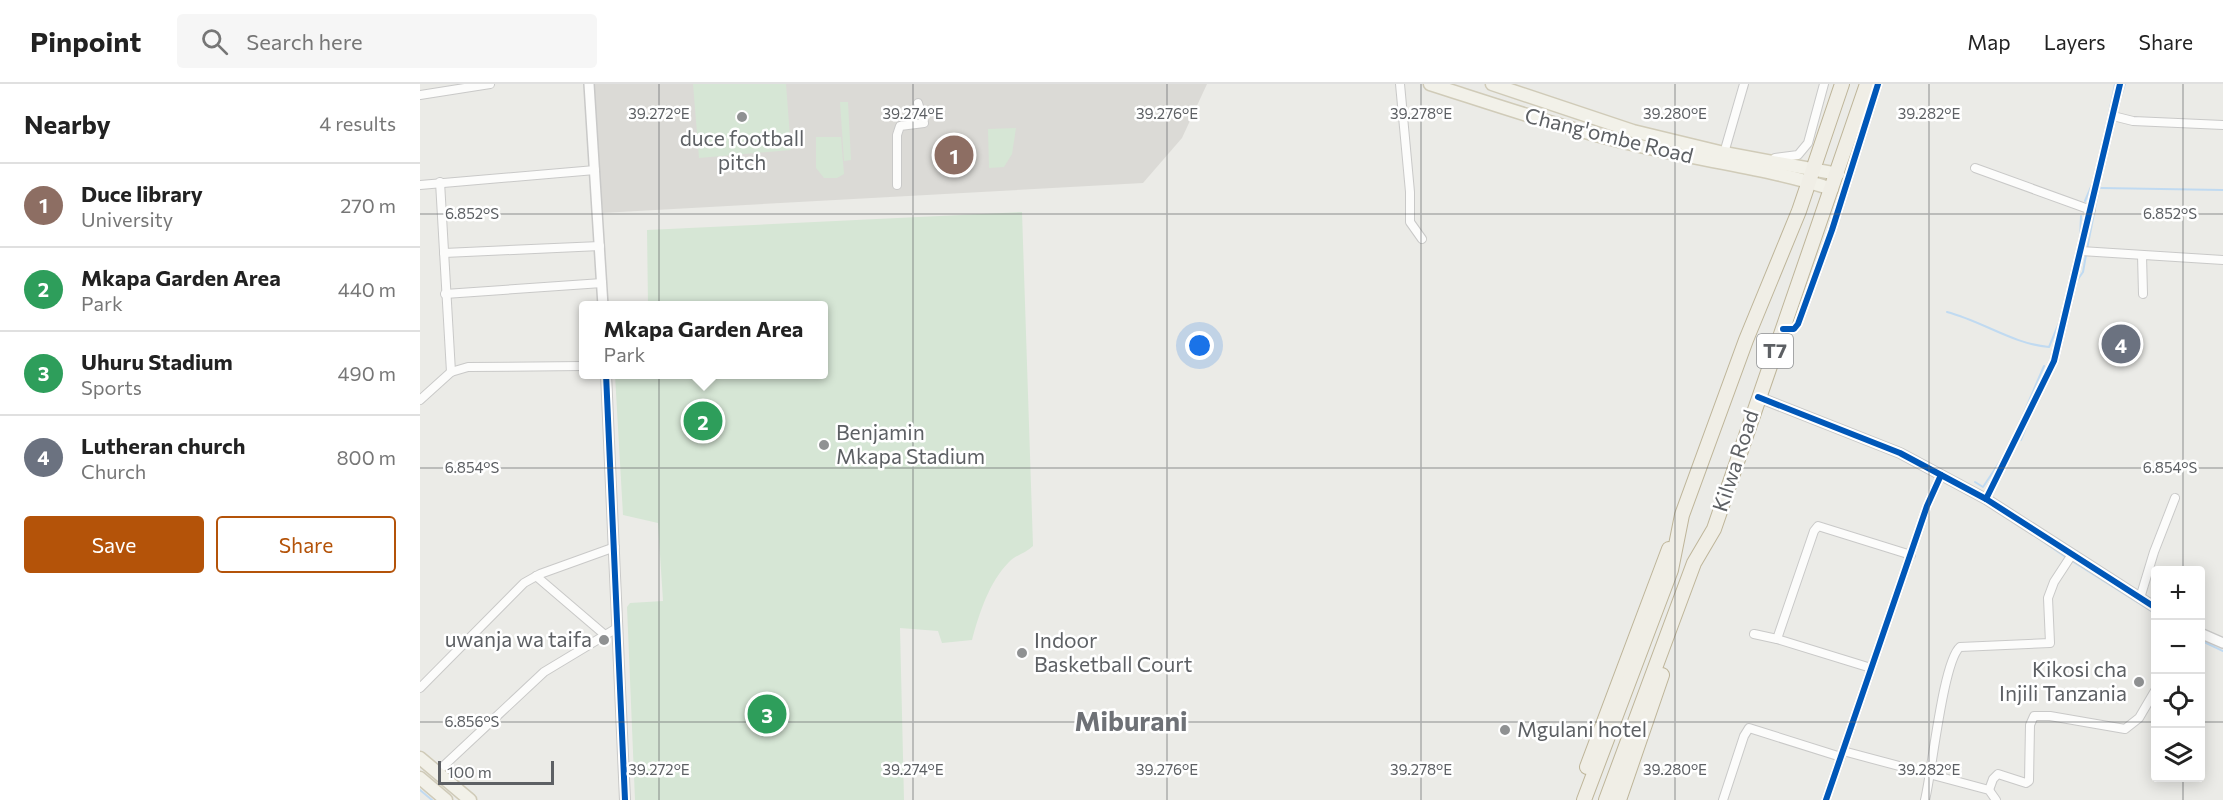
<!DOCTYPE html>
<html lang="en">
<head>
<meta charset="utf-8">
<style>
  body { margin:0; font-family:Commissioner,sans-serif; background:#f6f6f6; color:#222 }
  .controls { position:absolute; right:18px; bottom:18px; display:grid; overflow:hidden; border-radius:6px; box-shadow:0 3px 15px #0003 }
  .controls button { width:54px; height:54px; display:grid; place-items:center; padding:0; border:0; border-bottom:2px solid #e0e0e0; background:#fff; color:#222; font:30px sans-serif }
  .scale { position:absolute; left:18px; bottom:15px; width:116px; box-sizing:border-box; padding-left:6px; border:3px solid #5d6064; border-top:0; font-size:16px; line-height:21px; white-space:nowrap; color:#5d6064; -webkit-text-stroke:4px #fff; paint-order:stroke }
  .you { position:absolute; left:780px; top:262px; width:21px; height:21px; margin:-15px; border:4px solid #fff; border-radius:50%; background:#1a73e8; box-shadow:0 0 0 9px #1a73e833 }
  .badge { display:grid; place-items:center; width:39px; height:39px; border-radius:50%; background:#b45309; color:#fff; font-size:20px; font-weight:700 }
  .pin { position:absolute; translate:-50% -50%; border:3px solid #fff; box-shadow:0 2px 6px #0006 }
  .popup { position:absolute; left:159px; top:217px; width:249px; height:78px; box-sizing:border-box; display:grid; place-content:center; border-radius:6px; background:#fff; filter:drop-shadow(0 2px 4px #0005); font-size:20px; white-space:nowrap; color:#767676 }
  .popup b { font-size:22px; color:#222 }
  .popup::after { content:''; position:absolute; left:50%; top:100%; margin-left:-12px; border:12px solid transparent; border-top-color:#fff }
  .list { margin:0; padding:0; list-style:none }
  h2 { display:flex; justify-content:space-between; align-items:center; height:78px; margin:0; padding:0 24px; font-size:26px }
  h2 small { font-size:20px; font-weight:400; color:#767676 }
  .list li { display:grid; grid-template-columns:39px 1fr auto; gap:18px; align-items:center; box-sizing:border-box; height:84px; padding:0 24px; border-top:2px solid #e0e0e0 }
  .list b { display:block; font-size:22px; white-space:nowrap }
  .list p { margin:0; font-size:20px; white-space:nowrap; color:#767676 }
  .list em { font-size:20px; font-style:normal; color:#767676 }
  .actions { display:flex; gap:12px; padding:18px 24px }
  .actions a { flex:1; padding:14px 0; border:2px solid #b45309; border-radius:6px; text-align:center; font-size:21px; color:#b45309 }
  .actions .main { background:#b45309; color:#fff }
  .icon { flex:none; width:33px; height:33px; fill:none; stroke:currentColor; stroke-width:2; stroke-linecap:round; stroke-linejoin:round }
  .map { position:relative; flex:none; width:1803px; height:716px; overflow:hidden }
  header { display:flex; align-items:center; gap:36px; box-sizing:border-box; height:84px; padding:0 30px; background:#fff; border-bottom:2px solid #e0e0e0 }
  header strong { font-size:28px }
  nav { display:flex; gap:33px; margin-inline-start:auto; font-size:21px }
  .search { width:420px; height:54px; background:#f6f6f6; display:flex; align-items:center; gap:15px; box-sizing:border-box; padding:0 21px; border-radius:6px; color:#767676; font-size:22px }
  main { display:flex }
  aside { flex:1; background:#fff }
  .map>svg:first-child { display:block }
</style>
</head>
<body>
<header>
<strong>Pinpoint</strong>
<div class="search"><svg class="icon" aria-label="search" viewBox="0 0 24 24"><circle cx="10" cy="10" r="6"/><path d="M15 15l6 6"/></svg>Search here</div>
<nav><a>Map</a><a>Layers</a><a>Share</a></nav>
</header>
<main>
<aside>
<h2>Nearby<small>4 results</small></h2>
<ul class="list">
<li><span class="badge" style="background:#8d6e63">1</span><div><b>Duce library</b><p>University</p></div><em>270 m</em></li>
<li><span class="badge" style="background:#2e9e5b">2</span><div><b>Mkapa Garden Area</b><p>Park</p></div><em>440 m</em></li>
<li><span class="badge" style="background:#2e9e5b">3</span><div><b>Uhuru Stadium</b><p>Sports</p></div><em>490 m</em></li>
<li><span class="badge" style="background:#6b7280">4</span><div><b>Lutheran church</b><p>Church</p></div><em>800 m</em></li>
</ul>
<div class="actions"><a class="main">Save</a><a>Share</a></div>
</aside>
<div class="map">
<svg width="1803" height="716" viewBox="0 0 1803 716">
  <rect width="100%" height="100%" fill="#ebebe7"/>
  <!-- education -->
  <path fill="#dbdad6" d="M172 0H787L762 54 723 99 181 129Z"/>
  <!-- green -->
  <g fill="#d6e6d5">
    <path d="M273 0H366L371 66 279 74Z"/>
    <path d="M420 18H428L431 76 424 77Z"/>
    <path d="M596 44 592 70 584 83 569 84 568 45Z"/>
    <path d="M396 53H421L424 90 417 94H404L396 84Z"/>
    <path d="M602 128 613 462C606 469 596 471 589 478 569 498 559 530 552 556L522 559 518 547 480 544 484 716H215L207 523 210 519 243 517 238 439 203 431 195 291 403 290V222L228 221 227 146Z"/>
  </g>
  <g fill="none" stroke-linecap="round" stroke-linejoin="round">
    <!-- stream -->
    <g stroke="#c0daf1" stroke-width="2">
      <path d="M1700 16 1705 0"/>
      <path d="M1688 34 1695 0"/>
      <path d="M1680 104 1803 106"/>
      <path d="M1665 117 1673 98"/>
      <path d="M1660 155 1661 132"/>
      <path d="M1667 165 1681 94"/>
      <path d="M1656 198 1663 188 1666 171"/>
      <path d="M1527 228C1562 237 1593 260 1629 263L1639 239"/>
      <path d="M1596 347 1624 282"/>
      <path d="M1601 356 1611 331"/>
      <path d="M1555 398 1563 403 1583 373"/>
      <path d="M1605 445 1647 474"/>
      <path d="M1652 477 1736 530"/>
      <path d="M1780 556 1803 567"/>
      <path d="M0 706 12 716"/>
    </g>
    <!-- minor casing -->
    <g stroke="#c9c9c8" stroke-width="10">
      <g id="minor">
        <path d="M980 0 990 108V138L1002 155"/>
        <path d="M0 11 70 0"/>
        <path d="M1693 32 1713 37 1803 41"/>
        <path d="M1304 69 1324 0"/>
        <path d="M1355 74 1378 71 1388 59 1404 0"/>
        <path d="M1555 84 1671 126"/>
        <path d="M20 98 31 288"/>
        <path d="M0 101 175 86"/>
        <path d="M477 101V51L480 42 504 39 498 19"/>
        <path d="M1661 167 1803 176"/>
        <path d="M24 169 180 162"/>
        <path d="M1722 171 1723 210"/>
        <path d="M25 210 182 199"/>
        <path d="M1363 245H1374L1378 240 1412 146 1458 0"/>
        <path d="M0 316 31 288 48 283 163 282"/>
        <path d="M1566 415 1634 277 1700 0"/>
        <path d="M116 492 185 551"/>
        <path d="M1720 514 1734 468 1755 414"/>
        <path d="M1334 550 1357 555 1451 584"/>
        <path d="M1357 555 1394 447 1398 442 1491 471"/>
        <path d="M0 604 104 499 120 490 195 463"/>
        <path d="M1423 667 1569 706 1576 716"/>
        <path d="M16 689 124 588 197 544"/>
        <path d="M1569 706 1573 695 1578 690 1606 699 1609 697 1610 641 1614 632H1630L1705 645 1719 634 1736 605"/>
        <path d="M1303 716 1324 652 1329 644 1421 673"/>
        <path d="M1406 716 1507 422 1521 391"/>
        <path d="M1505 716C1512 688 1523 577 1540 563L1630 559 1628 514 1634 498 1651 472"/>
      </g>
    </g>
    <!-- tertiary casing -->
    <g stroke="#c9c9c8" stroke-width="12">
      <g id="tertiary">
        <path d="M169 0 183 222"/>
        <path d="M186 290 205 716"/>
        <path d="M1338 313 1480 369 1566 415 1736 524"/>
        <path d="M1780 549 1803 559"/>
      </g>
    </g>
    <!-- primary casing -->
    <g stroke="#d0cbb8" stroke-width="15">
      <g id="primary">
        <path d="M1010 0C1079 22 1146 45 1216 61 1281 77 1348 84 1412 105"/>
        <path d="M1072 0 1213 47 1304 69 1418 90"/>
        <path d="M0 674 50 716"/>
        <path d="M0 694 26 716"/>
      </g>
    </g>
    <!-- trunk casing -->
    <g stroke="#beb599" stroke-width="16">
      <g id="trunk">
        <path d="M1167 683 1249 465"/>
        <path d="M1164 716 1251 486 1262 431 1326 256 1379 127 1422 0"/>
        <path d="M1186 716 1274 479 1294 445 1447 0"/>
        <path d="M1199 716 1242 591"/>
      </g>
    </g>
    <!-- minor -->
    <use href="#minor" stroke="#fcfcfb" stroke-width="8"/>
    <!-- tertiary -->
    <use href="#tertiary" stroke="#fcfcfb" stroke-width="9"/>
    <!-- primary -->
    <use href="#primary" stroke="#f2f1e9" stroke-width="12"/>
    <!-- trunk -->
    <use href="#trunk" stroke="#f0eee6" stroke-width="14"/>
    <!-- cycleway casing -->
    <g stroke="#fff" stroke-width="10">
      <g id="cycleway">
        <path d="M1363 245H1374L1378 240 1412 146 1458 0"/>
        <path d="M186 290 205 716"/>
        <path d="M1338 313 1480 369 1566 415 1736 524"/>
        <path d="M1566 415 1634 277 1700 0"/>
        <path d="M1406 716 1507 422 1521 391"/>
      </g>
    </g>
    <!-- cycleway -->
    <use href="#cycleway" stroke="#0057b8" stroke-width="6"/>
  </g>
  <!-- ticks -->
  <path fill="none" stroke="#5d6064" stroke-width="1.5" stroke-opacity="0.45" d="M239 0V716M493 0V716M747 0V716M1001 0V716M1255 0V716M1509 0V716M1763 0V487M0 130H1803M0 384H1803M0 638H1736M1780 638H1803M1763 694V716"/>
  <!-- markers -->
  <g fill="#8f9192" stroke="#fff" stroke-width="2">
    <circle cx="322" cy="33" r="6"/>
    <circle cx="404" cy="361" r="6"/>
    <circle cx="184" cy="556" r="6"/>
    <circle cx="602" cy="569" r="6"/>
    <circle cx="1719" cy="598" r="6"/>
    <circle cx="1085" cy="646" r="6"/>
  </g>
  <g text-anchor="middle" stroke-width="5" stroke-linejoin="round" paint-order="stroke">
    <!-- shield labels -->
    <rect fill="#fff" stroke="#8e9092" stroke-width="1.5" x="1337" y="250" width="36" height="34" rx="4.5"/>
    <g font-size="20" font-weight="bold" fill="#5d6064">
      <text x="1355" y="274">T7</text>
    </g>
    <!-- street labels -->
    <g font-size="21" fill="#5d6064" stroke="#fff">
      <text transform="translate(1189 52) rotate(14)" y="7">Chang'ombe Road</text>
      <text transform="translate(1316 377) rotate(-72)" y="7">Kilwa Road</text>
    </g>
    <!-- poi labels -->
    <g font-size="21" fill="#5d6064" stroke="#fff" text-anchor="start">
      <text x="322" y="62" text-anchor="middle">duce football<tspan x="322" dy="24">pitch</tspan></text>
      <text x="416" y="356">Benjamin<tspan x="416" dy="24">Mkapa Stadium</tspan></text>
      <text x="172" y="563" text-anchor="end">uwanja wa taifa</text>
      <text x="614" y="564">Indoor<tspan x="614" dy="24">Basketball Court</tspan></text>
      <text x="1707" y="593" text-anchor="end">Kikosi cha<tspan x="1707" dy="24">Injili Tanzania</tspan></text>
      <text x="1097" y="653">Mgulani hotel</text>
    </g>
    <!-- district labels -->
    <g font-size="27" font-weight="bold" fill="#6e7176" stroke="#fff">
      <text x="711" y="647">Miburani</text>
    </g>
  </g>
  <g font-size="15" text-anchor="middle" fill="#5d6064" stroke="#fff" stroke-width="5" stroke-linejoin="round" paint-order="stroke">
    <text x="239" y="35">39.272°E</text>
    <text x="493" y="35">39.274°E</text>
    <text x="747" y="35">39.276°E</text>
    <text x="1001" y="35">39.278°E</text>
    <text x="1255" y="35">39.280°E</text>
    <text x="1509" y="35">39.282°E</text>
    <text x="52" y="135">6.852°S</text>
    <text x="1750" y="135">6.852°S</text>
    <text x="52" y="389">6.854°S</text>
    <text x="1750" y="389">6.854°S</text>
    <text x="52" y="643">6.856°S</text>
    <text x="239" y="691">39.272°E</text>
    <text x="493" y="691">39.274°E</text>
    <text x="747" y="691">39.276°E</text>
    <text x="1001" y="691">39.278°E</text>
    <text x="1255" y="691">39.280°E</text>
    <text x="1509" y="691">39.282°E</text>
  </g>
</svg>
<div class="controls">
<button>+</button>
<button>−</button>
<button><svg class="icon" aria-label="locate" viewBox="0 0 24 24"><circle cx="12" cy="12" r="6"/><path d="M12 2v4M12 18v4M2 12h4M18 12h4"/></svg></button>
<button><svg class="icon" aria-label="layers" viewBox="0 0 24 24"><path d="M12 4l9 5-9 5-9-5zM3 14l9 5 9-5"/></svg></button>
</div>
<div class="scale">100 m</div>
<div class="you"></div>
<div class="pin badge" style="left:534px;top:71px;background:#8d6e63">1</div>
<div class="pin badge" style="left:283px;top:337px;background:#2e9e5b">2</div>
<div class="popup"><b>Mkapa Garden Area</b>Park</div>
<div class="pin badge" style="left:347px;top:630px;background:#2e9e5b">3</div>
<div class="pin badge" style="left:1701px;top:260px;background:#6b7280">4</div>
</div>
</main>
</body>
</html>
